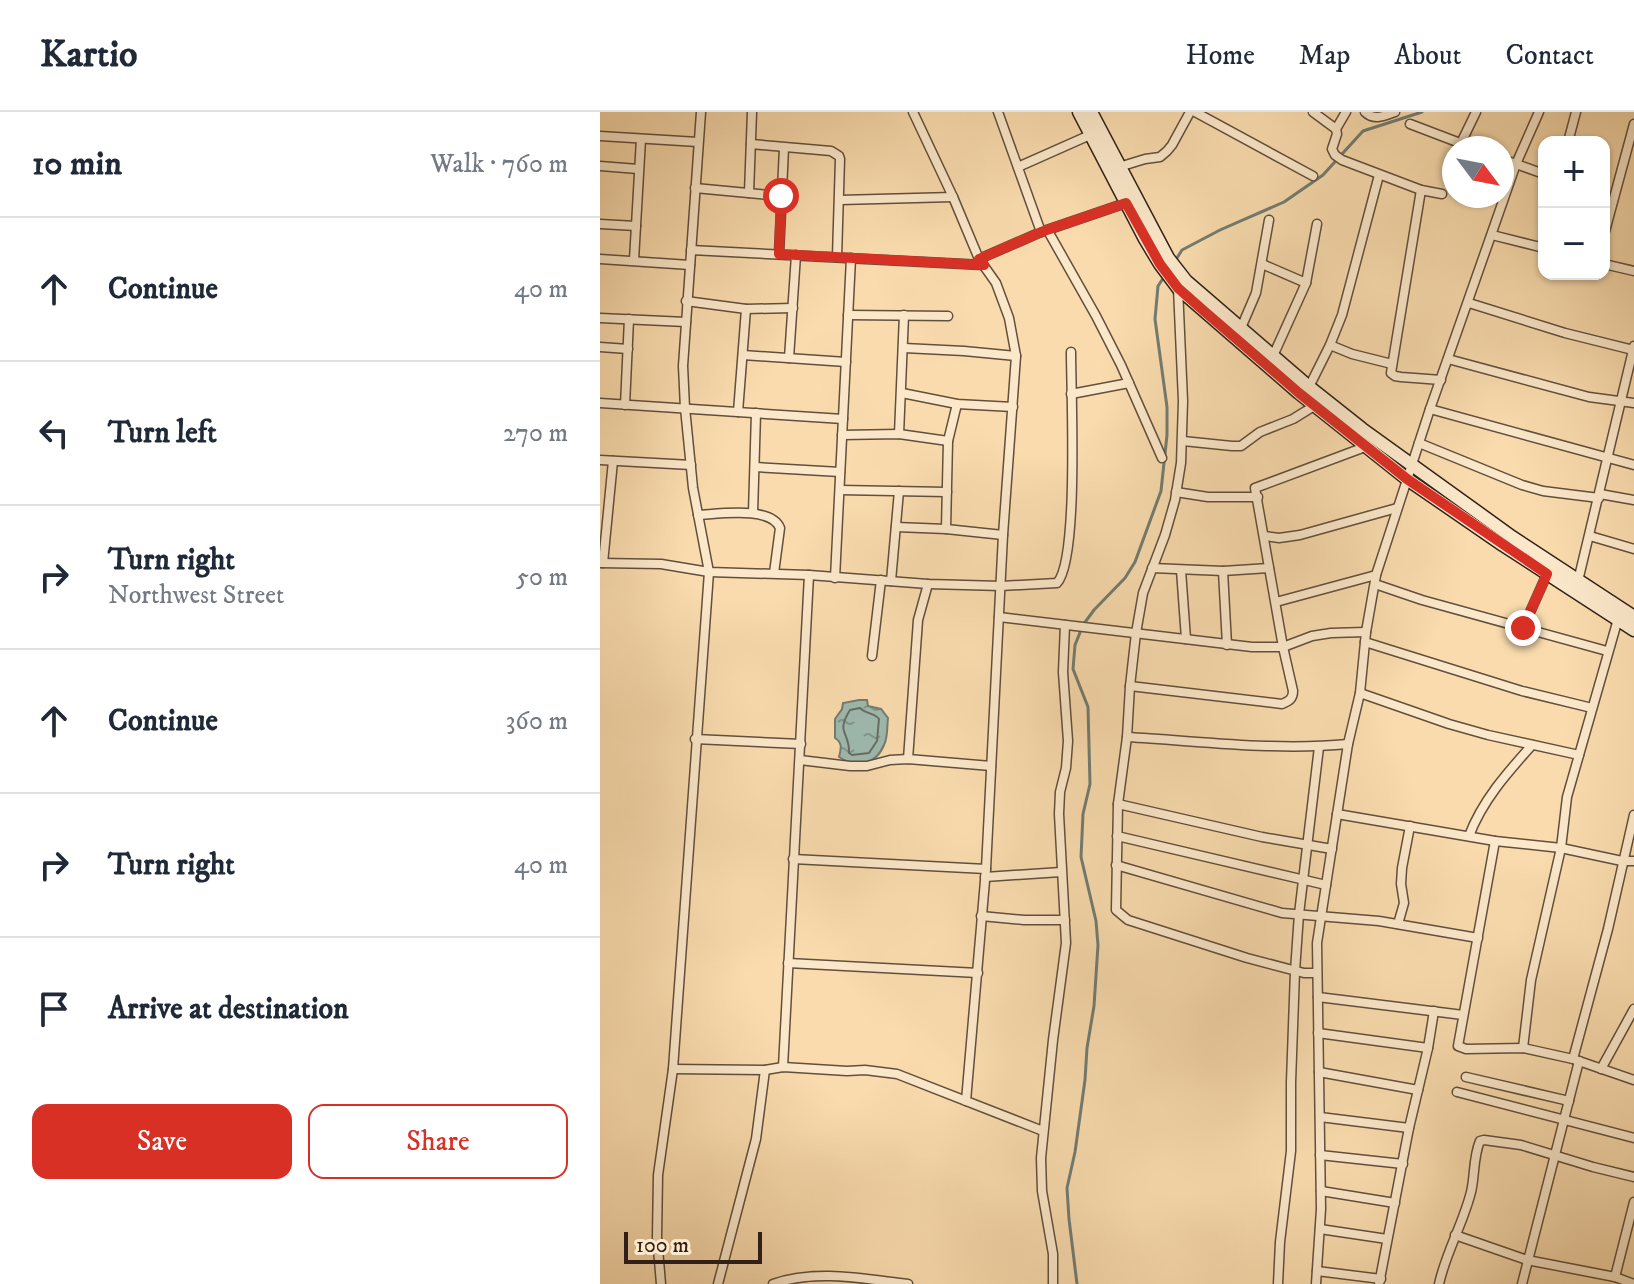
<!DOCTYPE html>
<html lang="en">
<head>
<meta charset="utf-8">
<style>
  body { margin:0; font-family:"IM FELL DW Pica",serif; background:#f6f6f7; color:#1f2937 }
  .controls { position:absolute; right:24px; top:24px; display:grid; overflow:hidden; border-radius:16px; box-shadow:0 2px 6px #0004 }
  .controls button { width:72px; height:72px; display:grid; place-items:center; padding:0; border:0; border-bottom:2px solid #e0e1e3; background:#fff; color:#1f2937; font:40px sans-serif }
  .compass { position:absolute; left:842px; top:24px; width:72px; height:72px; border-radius:50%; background:#fff; box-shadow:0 2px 6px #0004; rotate:122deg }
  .scale { position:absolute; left:24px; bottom:20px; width:138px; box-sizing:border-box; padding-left:8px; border:4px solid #302017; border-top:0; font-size:22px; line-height:28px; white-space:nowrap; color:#302017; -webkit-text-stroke:6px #fbe8ca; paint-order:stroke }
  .stop { position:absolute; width:24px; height:24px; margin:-18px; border:6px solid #d93025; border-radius:50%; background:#fff }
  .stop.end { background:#d93025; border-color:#fff; box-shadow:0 2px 8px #0008 }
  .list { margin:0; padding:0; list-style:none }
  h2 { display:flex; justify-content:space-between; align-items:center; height:104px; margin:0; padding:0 32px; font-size:34px }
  h2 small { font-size:26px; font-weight:400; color:#747a83 }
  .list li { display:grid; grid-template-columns:52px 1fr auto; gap:24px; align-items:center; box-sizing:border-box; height:144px; padding:0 32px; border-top:2px solid #e0e1e3 }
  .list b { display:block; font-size:30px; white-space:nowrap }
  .list p { margin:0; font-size:26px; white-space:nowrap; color:#747a83 }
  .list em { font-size:26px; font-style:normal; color:#747a83 }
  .actions { display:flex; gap:16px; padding:24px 32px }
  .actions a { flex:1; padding:18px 0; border:2px solid #d93025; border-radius:16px; text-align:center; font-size:28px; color:#d93025 }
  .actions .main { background:#d93025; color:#fff }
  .icon { flex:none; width:44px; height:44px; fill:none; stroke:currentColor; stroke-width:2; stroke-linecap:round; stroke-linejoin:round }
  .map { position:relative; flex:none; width:1034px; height:1172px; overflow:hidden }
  header { display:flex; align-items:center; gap:48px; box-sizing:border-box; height:112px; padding:0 40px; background:#fff; border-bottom:2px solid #e0e1e3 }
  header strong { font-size:38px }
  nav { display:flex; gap:44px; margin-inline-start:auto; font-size:28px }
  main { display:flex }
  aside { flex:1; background:#fff }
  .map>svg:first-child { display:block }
</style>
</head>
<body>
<header>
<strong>Kartio</strong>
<nav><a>Home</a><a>Map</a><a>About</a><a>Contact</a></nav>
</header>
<main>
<aside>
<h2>10 min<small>Walk · 760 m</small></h2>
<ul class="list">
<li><svg class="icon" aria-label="ahead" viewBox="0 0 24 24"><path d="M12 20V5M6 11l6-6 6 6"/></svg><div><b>Continue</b></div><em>40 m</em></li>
<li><svg class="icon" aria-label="left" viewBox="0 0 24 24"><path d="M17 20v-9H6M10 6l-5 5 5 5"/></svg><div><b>Turn left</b></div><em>270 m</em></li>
<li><svg class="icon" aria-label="right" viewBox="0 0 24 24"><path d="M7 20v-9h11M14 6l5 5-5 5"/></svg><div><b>Turn right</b><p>Northwest Street</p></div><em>50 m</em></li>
<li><svg class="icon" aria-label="ahead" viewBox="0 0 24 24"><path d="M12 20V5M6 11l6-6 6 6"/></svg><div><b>Continue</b></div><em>360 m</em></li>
<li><svg class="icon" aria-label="right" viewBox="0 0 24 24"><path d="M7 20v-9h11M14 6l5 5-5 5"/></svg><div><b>Turn right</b></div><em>40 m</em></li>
<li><svg class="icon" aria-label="arrive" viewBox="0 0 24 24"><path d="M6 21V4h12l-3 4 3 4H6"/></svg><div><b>Arrive at destination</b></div></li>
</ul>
<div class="actions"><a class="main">Save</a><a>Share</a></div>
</aside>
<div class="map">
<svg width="1034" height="1172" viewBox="0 0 1034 1172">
  <defs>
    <pattern id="water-ripples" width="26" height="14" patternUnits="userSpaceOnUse" patternTransform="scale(2)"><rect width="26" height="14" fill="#9ebaaf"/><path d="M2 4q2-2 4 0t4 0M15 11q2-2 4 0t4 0" fill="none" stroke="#81978d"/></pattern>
  </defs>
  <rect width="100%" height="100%" fill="#f9dbad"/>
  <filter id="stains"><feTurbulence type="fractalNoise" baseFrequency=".0025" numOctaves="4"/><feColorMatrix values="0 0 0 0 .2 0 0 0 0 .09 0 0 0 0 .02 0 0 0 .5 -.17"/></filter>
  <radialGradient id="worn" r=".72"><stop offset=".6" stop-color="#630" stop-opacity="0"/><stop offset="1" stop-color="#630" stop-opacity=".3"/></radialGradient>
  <!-- water -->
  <path fill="url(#water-ripples)" stroke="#727c72" stroke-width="2" d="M259 588H267L268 594 281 597 288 606C287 614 288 625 284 633 275 654 256 656 239 645 241 637 243 631 235 626V607L242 597 243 591Z"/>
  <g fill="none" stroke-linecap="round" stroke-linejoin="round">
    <!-- shore -->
    <path stroke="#676d63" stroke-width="2" d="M260 596C266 602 275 601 279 607L277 629 269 641 252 643 249 641C250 619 235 622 250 598Z"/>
    <!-- stream -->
    <g stroke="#727c72" stroke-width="3">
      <path d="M575 149 582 138 620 118 684 90 723 63 763 19 822 0"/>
      <path d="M477 1172 469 1107 467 1076 475 1040 485 968 487 936 494 894 498 833 496 809 481 745 483 702 490 672 488 595 473 557 475 533 483 513 494 498 525 466 535 450 561 379 567 323V295L555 207 558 174 564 165"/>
    </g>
    <!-- street casing -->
    <g stroke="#624f3c" stroke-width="11">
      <g id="street">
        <path d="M313 0 353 85 379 147 396 171 409 206 416 244 403 423 386 757 366 989"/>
        <path d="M398 0 441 120"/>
        <path d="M595 0 713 64"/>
        <path d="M713 0 736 17 737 22 732 37 735 43 742 48 821 78 842 82"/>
        <path d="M765 0C774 9 784 4 795 0"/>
        <path d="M810 12 873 36"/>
        <path d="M736 17 746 0"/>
        <path d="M0 24 98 30"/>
        <path d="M968 30 976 0"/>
        <path d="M861 31 876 0"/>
        <path d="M151 32 231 39 239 44 240 47 237 145"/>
        <path d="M902 47 944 62"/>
        <path d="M0 54 38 57"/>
        <path d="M418 55 490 23"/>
        <path d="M519 55 545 47 560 45 567 39 572 33 590 0"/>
        <path d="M95 76 181 84"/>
        <path d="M821 78 791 261 795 264 801 265 841 268"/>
        <path d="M149 81 152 0"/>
        <path d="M240 88 353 85"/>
        <path d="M0 112 36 114"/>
        <path d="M448 119 496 204 521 253 562 346"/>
        <path d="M892 123 944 136"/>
        <path d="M1004 123 1034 12"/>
        <path d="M91 138 383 153"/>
        <path d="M179 142 184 36"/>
        <path d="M0 147 90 153"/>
        <path d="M379 147 441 120 526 91"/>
        <path d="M34 148 41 27"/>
        <path d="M662 152 706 171"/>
        <path d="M1004 152 1034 159"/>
        <path d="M578 176 583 289 581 351 575 388 565 423 543 481 536 521 530 574 527 625 518 692 516 798 528 808 647 846 704 861H717"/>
        <path d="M86 189 146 197 193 196"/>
        <path d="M869 191 965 221 1033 238"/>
        <path d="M248 203 348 204"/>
        <path d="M0 206 86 210"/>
        <path d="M641 216 656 181 669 108"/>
        <path d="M730 233 752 242 792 252"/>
        <path d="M0 235 28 237"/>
        <path d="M304 236 364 239 416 244"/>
        <path d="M143 243 246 250"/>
        <path d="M673 244 706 171 717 112"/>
        <path d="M189 246 196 143"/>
        <path d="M848 247 989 285 1034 291"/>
        <path d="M709 275 730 233 742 203 779 63"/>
        <path d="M302 281 357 292 413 295"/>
        <path d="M471 282 529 271"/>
        <path d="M0 291 243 307"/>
        <path d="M25 293 29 207"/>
        <path d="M830 297 1034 353"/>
        <path d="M138 300 146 197"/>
        <path d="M299 322 304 203"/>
        <path d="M242 323 299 322 348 329"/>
        <path d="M583 329 632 334H641L660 320 693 307 714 294"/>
        <path d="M819 331 922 373 943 379 999 386"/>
        <path d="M0 348 91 353"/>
        <path d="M155 355 240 360"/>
        <path d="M240 378 347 380"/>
        <path d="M576 380 608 385H658"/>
        <path d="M1000 382 1034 388"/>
        <path d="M153 401 156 301"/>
        <path d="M98 403C119 402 171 394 180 416L174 461"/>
        <path d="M296 415 346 417 403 423"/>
        <path d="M346 417 348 329 357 292"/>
        <path d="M664 424 679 426 700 423 797 396"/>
        <path d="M990 424 1034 437"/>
        <path d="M0 451 61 452 109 460 209 463 328 472 401 474 457 471C479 448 471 280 471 240"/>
        <path d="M3 451 13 349"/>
        <path d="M552 456 623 459 669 456"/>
        <path d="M581 458 586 527"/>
        <path d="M623 459 627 533"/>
        <path d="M235 466 251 146"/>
        <path d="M291 469 299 379"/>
        <path d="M978 469 1034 234"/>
        <path d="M775 472 822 488 1007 539"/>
        <path d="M676 490 776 463"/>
        <path d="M399 505 652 535H683L712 524 731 521 766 520"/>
        <path d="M923 516 947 462"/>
        <path d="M765 530 922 579 992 596"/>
        <path d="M272 544 281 468"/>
        <path d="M530 574 682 592C689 589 693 587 693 579L683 535 655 376 765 335"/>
        <path d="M760 581 849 612 888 623 979 643"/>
        <path d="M527 625C600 629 675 639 748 632"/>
        <path d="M95 627 201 632"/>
        <path d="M308 647 318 508 328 472"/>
        <path d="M200 648 250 654H267L290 648 308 647 391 654"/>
        <path d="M518 692 662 725 732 737"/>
        <path d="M737 702 895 729 961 736 1022 749H1034"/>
        <path d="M517 724 726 773"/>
        <path d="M869 724C882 689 907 661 932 633"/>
        <path d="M895 729 858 934 866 937 923 936 973 947 1034 968"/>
        <path d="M193 747 386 757"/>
        <path d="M516 753 682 801 779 809 878 826"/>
        <path d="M385 765 461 760"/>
        <path d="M381 804 424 808H465"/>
        <path d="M798 812 804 791 801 772 802 756 810 714"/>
        <path d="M188 851 378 861"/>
        <path d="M718 885 863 903"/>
        <path d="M718 921 828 936"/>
        <path d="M923 936 931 868 961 736 967 685 1018 507"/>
        <path d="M973 947 1008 817 1034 703"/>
        <path d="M183 955 209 463"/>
        <path d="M73 957 165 958 183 955 247 959 265 958 297 962 443 1019"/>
        <path d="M1001 957 1034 897"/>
        <path d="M719 960 818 978"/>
        <path d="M866 965 969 989"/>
        <path d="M857 980 1034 1026"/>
        <path d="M720 1005 809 1016"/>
        <path d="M720 1043 803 1052"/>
        <path d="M721 1079 795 1091"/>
        <path d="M720 1117 787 1127"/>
        <path d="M855 1123 927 1148 1015 1165 1034 1172"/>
        <path d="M717 1159 781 1167"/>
        <path d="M1015 1165 1034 1090"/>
        <path d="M61 1172 57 1125 58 1063 73 957 109 460 93 376 85 296 83 254 101 0"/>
        <path d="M118 1172 156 1027 165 958"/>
        <path d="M173 1172C216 1157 264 1167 308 1172"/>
        <path d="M453 1172V1142L442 1079 441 1046 453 928 466 831 459 702 460 680 466 656 468 629 463 560 465 513"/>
        <path d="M678 1172 680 1130 691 1039V970L695 859 699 802 719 635"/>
        <path d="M716 1172 721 1097 717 831 748 632 760 581 766 520 776 463 830 297 916 52 939 0"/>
        <path d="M779 1172 809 1016 828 936 834 899"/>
        <path d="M839 1172C846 1140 863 1112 871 1080 875 1064 873 1045 880 1029L884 1028 921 1033 993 1055 1034 1065"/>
        <path d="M922 1172 979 949"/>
      </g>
    </g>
    <!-- secondary casing -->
    <g stroke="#302017" stroke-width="15">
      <g id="secondary">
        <path d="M479 0 545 127 560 152 578 176 699 281 807 367 903 433 1034 518"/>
        <path d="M491 0 568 146 586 169 709 275 762 317 912 425 1034 505"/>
      </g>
    </g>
    <!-- street -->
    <use href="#street" stroke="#fbe8ca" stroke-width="8"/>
    <!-- secondary -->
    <use href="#secondary" stroke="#fbe8ca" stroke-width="12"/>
  </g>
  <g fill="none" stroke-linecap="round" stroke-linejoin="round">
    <!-- route -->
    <path stroke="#d93025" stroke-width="10" d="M181 84 179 142 384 153 379 147 441 120 526 91 560 152 578 176 604 199 699 281 807 367 947 462 923 516"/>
  </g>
  <rect width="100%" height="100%" filter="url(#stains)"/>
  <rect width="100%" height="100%" fill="url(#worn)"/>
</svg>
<div class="controls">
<button>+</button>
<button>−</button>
</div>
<svg class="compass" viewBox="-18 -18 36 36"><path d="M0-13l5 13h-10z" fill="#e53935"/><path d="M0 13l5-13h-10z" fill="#747a83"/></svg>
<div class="scale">100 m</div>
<div class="stop" style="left:181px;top:84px"></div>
<div class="stop end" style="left:923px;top:516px"></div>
</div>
</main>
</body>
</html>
